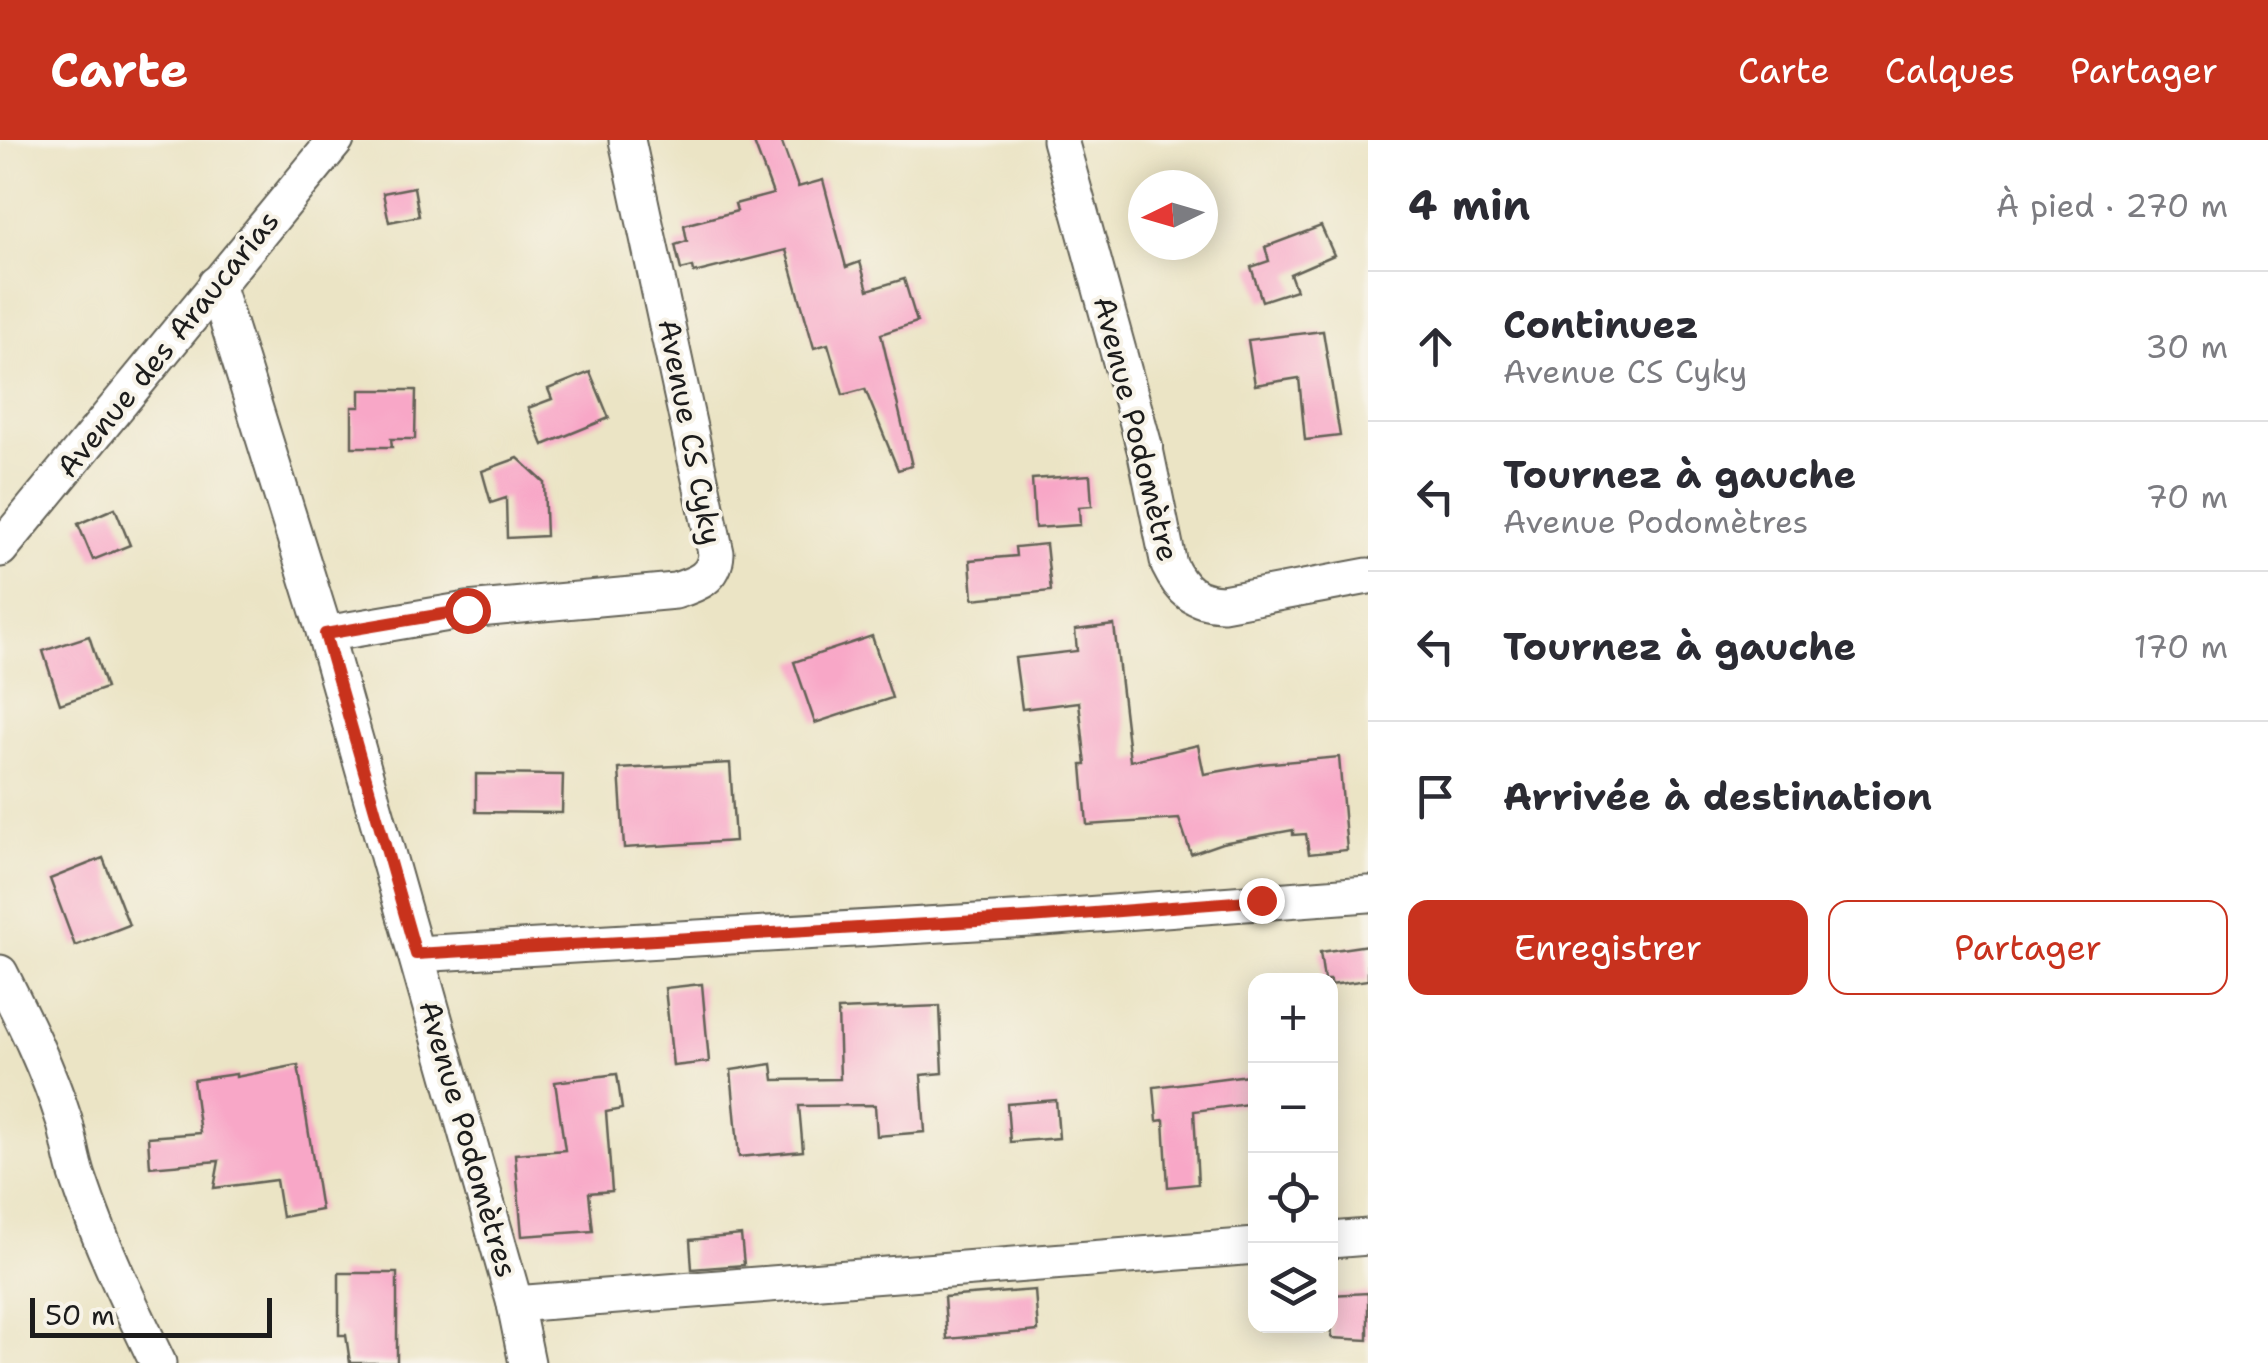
<!DOCTYPE html>
<html lang="fr">
<head>
<meta charset="utf-8">
<style>
  body { margin:0; font-family:"Shantell Sans",sans-serif; background:#f2f2f3; color:#2b2b33 }
  .controls { position:absolute; right:30px; bottom:30px; display:grid; overflow:hidden; border-radius:20px; box-shadow:0 5px 25px #0003 }
  .controls button { width:90px; height:90px; display:grid; place-items:center; padding:0; border:0; border-bottom:2px solid #e1e1e2; background:#fff; color:#2b2b33; font:50px sans-serif }
  .compass { position:absolute; left:1128px; top:30px; width:90px; height:90px; border-radius:50%; background:#fff; box-shadow:0 5px 25px #0003; rotate:265deg }
  .scale { position:absolute; left:30px; bottom:25px; width:242px; box-sizing:border-box; padding-left:10px; border:5px solid #1c1c1c; border-top:0; font-size:28px; line-height:35px; white-space:nowrap; color:#1c1c1c; -webkit-text-stroke:8px #f7f3e8; paint-order:stroke }
  .stop { position:absolute; width:30px; height:30px; margin:-22px; border:8px solid #c8321e; border-radius:50%; background:#fff }
  .stop.end { background:#c8321e; border-color:#fff; box-shadow:0 2px 10px #0008 }
  .list { margin:0; padding:0; list-style:none }
  h2 { display:flex; justify-content:space-between; align-items:center; height:130px; margin:0; padding:0 40px; font-size:42px }
  h2 small { font-size:32px; font-weight:400; color:#7c7c81 }
  .list li { display:grid; grid-template-columns:65px 1fr auto; gap:30px; align-items:center; box-sizing:border-box; height:150px; padding:0 40px; border-top:2px solid #e1e1e2 }
  .list b { display:block; font-size:38px; white-space:nowrap }
  .list p { margin:0; font-size:32px; white-space:nowrap; color:#7c7c81 }
  .list em { font-size:32px; font-style:normal; color:#7c7c81 }
  .actions { display:flex; gap:20px; padding:30px 40px }
  .actions a { flex:1; padding:22px 0; border:2px solid #c8321e; border-radius:20px; text-align:center; font-size:35px; color:#c8321e }
  .actions .main { background:#c8321e; color:#fff }
  .icon { flex:none; width:55px; height:55px; fill:none; stroke:currentColor; stroke-width:2; stroke-linecap:round; stroke-linejoin:round }
  .map { position:relative; flex:none; width:1368px; height:1223px; overflow:hidden }
  header { display:flex; align-items:center; gap:60px; box-sizing:border-box; height:140px; padding:0 50px; background:#c8321e; color:#fff }
  header strong { font-size:48px }
  nav { display:flex; gap:55px; margin-inline-start:auto; font-size:35px }
  main { display:flex }
  aside { flex:1; background:#fff }
  .map>svg:first-child { display:block }
</style>
</head>
<body>
<header>
<strong>Carte</strong>
<nav><a>Carte</a><a>Calques</a><a>Partager</a></nav>
</header>
<main>
<div class="map">
<svg width="1368" height="1223" viewBox="0 0 1368 1223">
  <rect width="100%" height="100%" fill="#f7f3e8"/>
  <filter id="ink" filterUnits="userSpaceOnUse"><feTurbulence type="fractalNoise" baseFrequency=".01" numOctaves="2"/><feDisplacementMap in="SourceGraphic" scale="20" xChannelSelector="R" yChannelSelector="G"/><feConvolveMatrix kernelMatrix="1 2 1 2 8 2 1 2 1" color-interpolation-filters="sRGB"/></filter>
  <filter id="wash" filterUnits="userSpaceOnUse"><feTurbulence type="fractalNoise" baseFrequency=".0048" numOctaves="4" result="noise"/><feDisplacementMap in="SourceGraphic" scale="40" xChannelSelector="R" yChannelSelector="G"/><feGaussianBlur stdDeviation="2.25" result="paint"/><feColorMatrix in="noise" values="0 0 0 0 0 0 0 0 0 0 0 0 0 0 0 0 0 1.4 0 .05"/><feComposite in="paint" operator="in"/></filter>
  <g filter="url(#wash)">
    <rect width="100%" height="100%" fill="#ebe4c5"/>
    <g id="blocks">
      <!-- building -->
      <g fill="#f8a7c7">
        <path d="M753 0H781L798 47 823 40 846 127 860 122 868 150 904 139 917 182 881 194 912 326 898 330 865 249 843 255 828 204 814 208 786 110 694 133 693 127 681 130 675 105 687 101 684 85 737 71 735 64 773 54Z"/>
        <path d="M414 47 419 76 389 82 383 53Z"/>
        <path d="M1321 86 1334 115 1290 134 1296 150 1262 161 1251 127 1269 121 1265 107Z"/>
        <path d="M1323 191 1340 296 1305 300 1299 238 1255 245 1248 200Z"/>
        <path d="M590 232 609 278 543 305 528 268 552 259 548 249Z"/>
        <path d="M360 250H416L415 299H391L392 307H352V267H360Z"/>
        <path d="M518 318 544 342 546 396 507 398 506 358 491 363 482 331Z"/>
        <path d="M1090 335 1092 366 1079 367 1080 385 1035 388 1032 339Z"/>
        <path d="M115 368 130 405 93 420 78 384Z"/>
        <path d="M1046 404 1051 451 973 459 970 420 1016 416 1015 407Z"/>
        <path d="M1114 485 1130 621 1198 605 1204 634 1261 624 1339 617 1347 710 1309 714 1306 694 1293 695V690L1222 703 1191 714 1179 679 1087 685 1082 625H1086L1079 562 1022 569 1015 518 1077 511 1075 490Z"/>
        <path d="M89 496 106 548 60 564 43 511Z"/>
        <path d="M872 496 892 558 815 583 794 522Z"/>
        <path d="M730 623 735 701 624 708 619 629Z"/>
        <path d="M476 634 563 635 562 673 476 672Z"/>
        <path d="M103 718 129 785 75 806 50 739Z"/>
        <path d="M1368 805V840L1330 845V840H1324L1320 812Z"/>
        <path d="M702 844 709 922 673 926 665 848Z"/>
        <path d="M940 866 943 933 921 935 925 992 877 996 875 965 799 966 803 1011 739 1017 731 930 772 924 774 940 840 939 838 870Z"/>
        <path d="M298 925 321 1070 282 1077 276 1040 214 1048 219 1021 150 1027 148 997 200 993 193 940 236 934V937Z"/>
        <path d="M617 934 622 969 606 972 612 1051 589 1053 593 1091 522 1096 515 1014 565 1010 555 942Z"/>
        <path d="M1256 934V963L1194 971 1198 1044 1168 1047 1164 980 1157 981 1154 947Z"/>
        <path d="M1056 960 1059 998 1010 1002 1007 964Z"/>
        <path d="M741 1095 744 1125 692 1129 690 1100Z"/>
        <path d="M339 1133H397V1223H350L346 1195H339Z"/>
        <path d="M1035 1150 1038 1191 947 1199 944 1157Z"/>
        <path d="M1368 1153V1200L1332 1198 1330 1155Z"/>
      </g>
    </g>
  </g>
  <g filter="url(#ink)">
    <use href="#blocks" fill-opacity="0" stroke="#646257" stroke-width="2.5"/>
    <g fill="none" stroke-linecap="round" stroke-linejoin="round">
      <!-- minor casing -->
      <g stroke="#646257" stroke-width="39">
        <g id="minor">
          <path d="M1060 0 1145 309 1169 425C1181 450 1194 462 1223 463L1368 436"/>
          <path d="M216 144 325 494 515 1164 527 1223"/>
          <path d="M0 409 336 0"/>
          <path d="M325 494 467 470 675 451C697 444 715 438 716 413L627 0"/>
          <path d="M416 814 1030 779 1368 754"/>
          <path d="M0 833C24 881 48 929 64 980 70 1000 72 1021 79 1040 100 1103 129 1163 158 1223"/>
          <path d="M1330 1100 1368 1097"/>
          <path d="M515 1164 1256 1106"/>
        </g>
      </g>
      <!-- minor -->
      <use href="#minor" stroke="#fff" stroke-width="35"/>
    </g>
  </g>
  <g fill="none" stroke-linecap="round" stroke-linejoin="round" filter="url(#ink)">
    <!-- route -->
    <path stroke="#c8321e" stroke-width="12" d="M467 470 325 494 416 814 1030 778 1261 760"/>
  </g>
  <g text-anchor="middle" stroke-width="8" stroke-linejoin="round" paint-order="stroke">
    <!-- street labels -->
    <g font-size="30" fill="#1c1c1c" stroke="#f7f3e8">
      <text transform="translate(168 204) rotate(-51)" y="10">Avenue des Araucarias</text>
      <text transform="translate(1136 289) rotate(76)" y="10">Avenue Podomètre</text>
      <text transform="translate(690 292) rotate(79)" y="10">Avenue CS Cyky</text>
      <text transform="translate(468 999) rotate(74)" y="10">Avenue Podomètres</text>
    </g>
  </g>
</svg>
<div class="controls">
<button>+</button>
<button>−</button>
<button><svg class="icon" aria-label="locate" viewBox="0 0 24 24"><circle cx="12" cy="12" r="6"/><path d="M12 2v4M12 18v4M2 12h4M18 12h4"/></svg></button>
<button><svg class="icon" aria-label="layers" viewBox="0 0 24 24"><path d="M12 4l9 5-9 5-9-5zM3 14l9 5 9-5"/></svg></button>
</div>
<svg class="compass" viewBox="-18 -18 36 36"><path d="M0-13l5 13h-10z" fill="#e53935"/><path d="M0 13l5-13h-10z" fill="#7c7c81"/></svg>
<div class="scale">50 m</div>
<div class="stop" style="left:467px;top:470px"></div>
<div class="stop end" style="left:1261px;top:760px"></div>
</div>
<aside>
<h2>4 min<small>À pied · 270 m</small></h2>
<ul class="list">
<li><svg class="icon" aria-label="ahead" viewBox="0 0 24 24"><path d="M12 20V5M6 11l6-6 6 6"/></svg><div><b>Continuez</b><p>Avenue CS Cyky</p></div><em>30 m</em></li>
<li><svg class="icon" aria-label="left" viewBox="0 0 24 24"><path d="M17 20v-9H6M10 6l-5 5 5 5"/></svg><div><b>Tournez à gauche</b><p>Avenue Podomètres</p></div><em>70 m</em></li>
<li><svg class="icon" aria-label="left" viewBox="0 0 24 24"><path d="M17 20v-9H6M10 6l-5 5 5 5"/></svg><div><b>Tournez à gauche</b></div><em>170 m</em></li>
<li><svg class="icon" aria-label="arrive" viewBox="0 0 24 24"><path d="M6 21V4h12l-3 4 3 4H6"/></svg><div><b>Arrivée à destination</b></div></li>
</ul>
<div class="actions"><a class="main">Enregistrer</a><a>Partager</a></div>
</aside>
</main>
</body>
</html>
